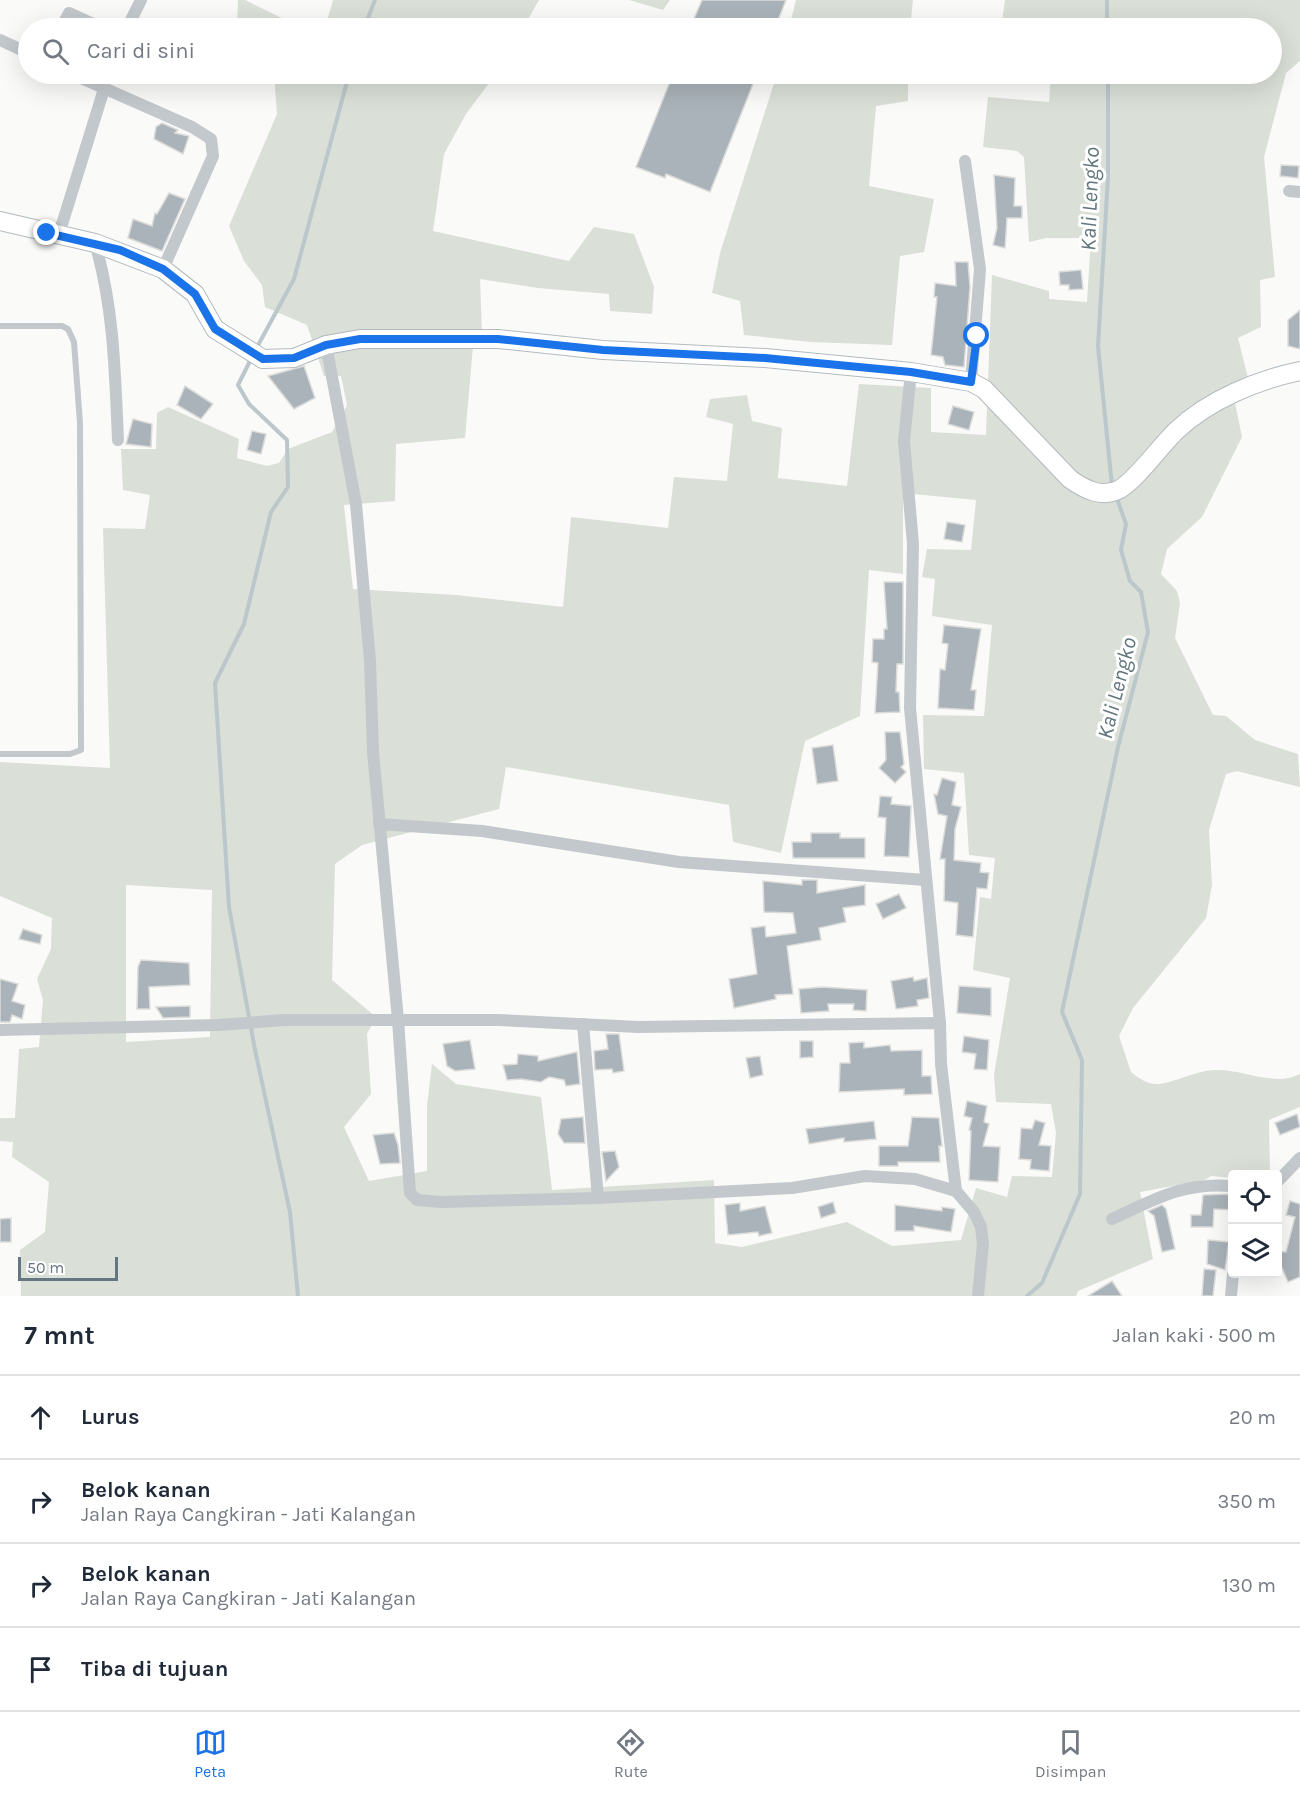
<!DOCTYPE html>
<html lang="id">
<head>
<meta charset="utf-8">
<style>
  body { margin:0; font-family:Karla,sans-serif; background:#f2f2f3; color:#1f2937 }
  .controls { position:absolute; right:18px; bottom:18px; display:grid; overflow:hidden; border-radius:6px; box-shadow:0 6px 24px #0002 }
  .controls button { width:54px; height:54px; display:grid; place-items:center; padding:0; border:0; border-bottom:2px solid #e0e1e3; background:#fff; color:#1f2937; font:30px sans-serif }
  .scale { position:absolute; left:18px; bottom:15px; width:100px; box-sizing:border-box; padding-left:6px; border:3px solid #657683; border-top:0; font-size:16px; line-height:21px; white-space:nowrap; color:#657683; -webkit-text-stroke:4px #fff; paint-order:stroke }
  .stop { position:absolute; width:18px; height:18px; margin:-14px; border:4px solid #1a73e8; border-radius:50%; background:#fff }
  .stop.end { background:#1a73e8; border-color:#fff; box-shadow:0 2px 6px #0008 }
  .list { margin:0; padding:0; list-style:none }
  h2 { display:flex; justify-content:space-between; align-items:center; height:78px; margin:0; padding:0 24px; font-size:26px }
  h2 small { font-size:20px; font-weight:400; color:#747a83 }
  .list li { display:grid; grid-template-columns:39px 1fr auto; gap:18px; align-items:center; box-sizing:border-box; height:84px; padding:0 24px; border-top:2px solid #e0e1e3 }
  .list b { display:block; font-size:22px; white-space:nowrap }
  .list p { margin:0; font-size:20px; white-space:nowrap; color:#747a83 }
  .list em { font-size:20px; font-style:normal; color:#747a83 }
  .icon { flex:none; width:33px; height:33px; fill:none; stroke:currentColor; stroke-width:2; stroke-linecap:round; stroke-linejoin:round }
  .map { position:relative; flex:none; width:1300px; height:1296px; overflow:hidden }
  .search { position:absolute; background:#fff; box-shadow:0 6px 24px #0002; left:18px; right:18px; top:18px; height:66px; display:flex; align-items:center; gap:15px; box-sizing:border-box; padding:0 21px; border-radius:33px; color:#747a83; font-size:22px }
  .sheet { height:414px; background:#fff }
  nav { display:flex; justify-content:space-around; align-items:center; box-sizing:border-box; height:84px; border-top:2px solid #e0e1e3; background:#fff; font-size:16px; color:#747a83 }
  nav a { display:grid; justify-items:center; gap:3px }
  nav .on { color:#1a73e8 }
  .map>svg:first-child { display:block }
</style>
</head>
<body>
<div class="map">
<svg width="1300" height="1296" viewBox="0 0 1300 1296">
  <rect width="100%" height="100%" fill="#fafaf8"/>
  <!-- green -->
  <g fill="#dadfd7" fill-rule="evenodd">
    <path d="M238 0H245L302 28H237Z"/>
    <path d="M333 0H539L523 28H325Z"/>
    <path d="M629 0H670L663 10Z"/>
    <path d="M796 0H913L910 28H789Z"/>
    <path d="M1005 0H1300V61L1286 73 1264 157 1275 277 1260 280 1261 327 1238 338 1248 378 1235 403 1242 437 1202 517 1167 549 1161 574 1177 591 1180 603 1175 638 1213 715 1226 716 1255 740 1298 754 1300 787 1237 771 1226 774 1209 830 1212 885 1206 918 1133 1008 1119 1036 1131 1072C1140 1079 1148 1085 1160 1084 1180 1081 1195 1070 1218 1070 1245 1070 1275 1087 1300 1074V1107L1269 1120 1270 1174H1232V1178L1211 1176 1205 1180 1140 1192 1153 1259 1078 1291 1076 1296H21L20 1250 45 1232 49 1182 12 1157 13 1142 0 1141V1118H15L19 1049 39 1047 43 1000 37 979 51 949 52 918 0 896V762L110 768 103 528 145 529 150 495 123 490 121 449H156L157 413 168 407 239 439 237 458 267 466 279 463 288 449 332 432 347 405 341 376H324L307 325 265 307 262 285 244 261 229 226 277 114 274 74H496L466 114 444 154 433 231 569 261 594 227 634 234 654 287 652 314 610 311 609 294 538 288 480 279 482 334H474L465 438 396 444 395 501 344 505 353 589 456 595 563 607 571 517 668 528 674 477 727 481 733 424 706 417 710 399 747 395 752 421 782 428 778 478 847 486 859 384 931 388V432L986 435 992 275 1049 291V299L1087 302 1091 238H1046L1029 242 1024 157 1017 151 983 147 988 97 1049 102 1051 74H1272V28H1001ZM903 493 976 500 971 550 927 549 922 577 935 579 932 616 992 625 984 716 923 715 924 769 964 773 969 855 995 858 991 899 980 897 973 970 1010 978 994 1075 996 1102 1051 1104 1056 1133 1052 1177 1012 1176 1007 1197 976 1188 961 1240 892 1246 847 1222 742 1247 715 1243 714 1180 552 1190 541 1097 456 1084 432 1064 427 1106V1171L369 1181 344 1127 371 1094 367 1034 376 1017 332 980 335 864 362 845 499 809 506 767 729 805 733 842 781 853 805 741 860 716 869 570 903 574ZM126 885 212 890 210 1037 126 1042Z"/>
    <path d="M777 74H908V101L876 106 869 186 934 199 924 252 900 256 892 345 811 342 744 335 740 301 712 293 720 253Z"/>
  </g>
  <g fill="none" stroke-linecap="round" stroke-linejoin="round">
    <!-- stream -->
    <g stroke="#bbc7cb" stroke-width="4">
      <path d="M1107 0V28"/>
      <path d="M364 28 375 0"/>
      <path d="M1108 74V177L1098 346 1112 486"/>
      <path d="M256 349 294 279 349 74"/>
      <path d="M251 359 238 385 249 404 287 440 288 487 271 512 244 624 215 683 229 907 255 1050 290 1212 298 1296"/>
      <path d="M1027 1296 1042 1283 1080 1194 1082 1060 1062 1012 1118 747 1148 632 1141 592 1130 581 1121 550 1126 524 1116 496"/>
    </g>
  </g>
  <!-- building -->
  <g fill="#aab3b9" stroke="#dcdcda" stroke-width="1.5">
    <path d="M702 0H786L775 28H690Z"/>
    <path d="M673 74H757L710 192 666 174 665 178 636 167Z"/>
    <path d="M162 123 178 130 175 133 189 136 183 154 154 139 156 127Z"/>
    <path d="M1281 165 1299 166 1298 178 1280 176Z"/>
    <path d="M994 175 1015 178 1014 206H1022V218H1007L1005 248 993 245 997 228Z"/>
    <path d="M169 193 185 199 162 251 128 238 133 219 152 226 155 213 157 214Z"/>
    <path d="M955 262H968L970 287 964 367 945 365 943 357 931 355 937 297H934L935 283 956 286Z"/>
    <path d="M1081 270 1083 289 1069 290V285H1060L1059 272Z"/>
    <path d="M1300 310V349L1288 346V320Z"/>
    <path d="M304 366 315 398 294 409 268 376Z"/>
    <path d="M185 386 213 404 201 419 177 405Z"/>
    <path d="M953 406 974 412 969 430 948 424Z"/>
    <path d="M133 419 152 424 151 447 126 444Z"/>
    <path d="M252 431 266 434 261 454 247 450Z"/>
    <path d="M947 522 965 525 962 542 944 539Z"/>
    <path d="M884 582H903V664H897L896 692H899L900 712 875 713 878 663 872 662 873 639H884V629H887Z"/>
    <path d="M944 625 981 629 971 690H976L974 710 938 708 940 669 945 670 948 644 942 643Z"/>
    <path d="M885 732H900L904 764 901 767 906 772 895 783 879 768 886 760Z"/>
    <path d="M833 745 838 781 817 784 812 748Z"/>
    <path d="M942 778 956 782 952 805 961 807 955 829 954 860 981 863 980 872 989 873 987 889 977 888 973 937 956 935 958 903 944 901 945 859H940L947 816 938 814 934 794 937 795Z"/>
    <path d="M880 796 892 797 891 804 911 806 909 857 884 856 886 818 878 817Z"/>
    <path d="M811 833H840V838H865V858H793L792 842H811Z"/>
    <path d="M802 880H817V893L865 885V905L843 908 846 922 819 928 821 940 787 946 793 994 775 995 776 999 734 1008 729 979 757 974 751 928 765 926 766 937 796 933 793 913 764 912 763 881 802 885Z"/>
    <path d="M899 894 906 908 883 919 876 904Z"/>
    <path d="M23 929 42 935 40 944 19 939Z"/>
    <path d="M141 960 189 963 190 985 149 987 150 1009H137L138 967Z"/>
    <path d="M913 977 914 981 927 978 929 998 917 1000 918 1006 896 1009 891 981Z"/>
    <path d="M0 979 18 984 12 1001 25 1005 22 1019 12 1015 10 1022H0Z"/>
    <path d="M959 986 991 988V1016L957 1013Z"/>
    <path d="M823 987 867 990 866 1011 853 1010 854 1004H828L829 1011 801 1013 799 989Z"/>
    <path d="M190 1006V1017L163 1018 156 1007Z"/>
    <path d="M606 1034H619L624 1071 613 1073 612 1069 595 1070 594 1051 608 1049Z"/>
    <path d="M964 1036 989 1040 987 1070 974 1069 976 1054 962 1052Z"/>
    <path d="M470 1040 475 1069 455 1071 447 1066 443 1044Z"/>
    <path d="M800 1041H813V1057L800 1058Z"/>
    <path d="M864 1042V1048L890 1045 891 1051 922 1050V1076H931L932 1094 904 1095V1089L839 1092 840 1063H850L849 1043Z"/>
    <path d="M577 1052 580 1084 566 1086 564 1080 549 1077 541 1082 521 1079 507 1080 503 1065 517 1064 518 1054 538 1056V1061Z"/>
    <path d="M760 1056 763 1075 750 1078 746 1058Z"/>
    <path d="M967 1101 987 1106 984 1122 989 1124 983 1146 1000 1147 998 1182 969 1180 971 1131 969 1130 972 1118 964 1116Z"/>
    <path d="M1297 1114 1300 1127 1280 1135 1275 1123Z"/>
    <path d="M583 1117 585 1143H564L558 1134 561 1119Z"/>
    <path d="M912 1117 939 1118 942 1146H939L940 1162H898V1166H879V1146H908Z"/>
    <path d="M1035 1120 1045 1123 1039 1145 1051 1146 1049 1171 1030 1169 1031 1160 1019 1159 1021 1128 1032 1129Z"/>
    <path d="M874 1121 876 1139 844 1142V1138L809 1144 806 1129Z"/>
    <path d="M394 1133 398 1145 400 1163 380 1164 373 1135Z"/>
    <path d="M615 1151 619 1167 606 1181 602 1152Z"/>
    <path d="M1231 1194 1233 1210 1214 1209 1213 1227H1191V1215H1201L1203 1195Z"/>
    <path d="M1290 1201 1300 1204V1277L1288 1282 1281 1266H1278V1251L1286 1252 1295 1217 1286 1215Z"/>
    <path d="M833 1202 836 1213 821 1218 818 1207Z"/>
    <path d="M740 1203V1211L765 1206 772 1233 759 1236 758 1232 728 1235 725 1205Z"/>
    <path d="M895 1205 942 1211V1207L955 1209 951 1232 914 1226V1231H895Z"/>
    <path d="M1162 1205 1166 1209 1175 1249 1162 1252 1154 1216 1148 1211Z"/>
    <path d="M11 1218V1242H0V1219Z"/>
    <path d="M1208 1240 1229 1242 1225 1270 1207 1264Z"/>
    <path d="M1204 1269 1216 1270 1213 1296H1202Z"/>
    <path d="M1112 1281 1122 1296H1088Z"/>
  </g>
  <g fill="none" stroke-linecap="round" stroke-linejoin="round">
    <!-- secondary casing -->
    <g stroke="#b3babf" stroke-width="20">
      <path id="secondary" d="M0 221 95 243 163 269 195 294 215 329 263 359 294 358 326 345 360 339H498L603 350 765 358 911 372 971 382 984 389 1070 479C1084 489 1102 499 1120 489 1137 479 1161 445 1177 430 1209 400 1257 380 1300 371"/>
    </g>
    <!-- lane -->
    <path stroke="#c3c8cc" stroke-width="6" d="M0 326H62L68 329 74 342 80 423 81 750 70 754H0"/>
    <!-- street -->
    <g stroke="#c3c8cc" stroke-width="12">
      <path d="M61 28 69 13 102 28"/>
      <path d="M127 28 141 0"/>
      <path d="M0 40 28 53"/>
      <path d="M72 74 192 127 211 139 213 156 163 269"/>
      <path d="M101 87 107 74"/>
      <path d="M965 161 980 269 971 382"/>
      <path d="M1289 191 1300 192"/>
      <path d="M59 234 104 89"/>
      <path d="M95 243C114 308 115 373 118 440"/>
      <path d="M326 345 356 504 370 661 373 752 398 1020H498L638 1027 940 1023 941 1064 956 1191 974 1212 981 1227 983 1244 978 1296"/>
      <path d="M911 372 904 441 913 544 910 708 940 1023"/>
      <path d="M379 824 482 831 679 862 925 880"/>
      <path d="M583 1024 598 1198"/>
      <path d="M0 1030 219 1025 284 1020H398L410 1193 417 1200 441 1202 598 1198 792 1188 865 1176 915 1179 956 1191"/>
      <path d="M1278 1181 1300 1158"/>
      <path d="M1112 1219C1155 1199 1183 1182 1232 1186"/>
      <path d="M1231 1296 1233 1274"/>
    </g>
    <!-- secondary -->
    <use href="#secondary" stroke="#fff" stroke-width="18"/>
  </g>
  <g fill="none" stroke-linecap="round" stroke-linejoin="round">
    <!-- route -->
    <path stroke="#1a73e8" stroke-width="8" d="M47 233 120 250 163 269 195 294 215 329 263 359 294 358 326 345 360 339H498L603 350 765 358 911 372 971 382 977 336"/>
  </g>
  <g text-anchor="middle" stroke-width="6" stroke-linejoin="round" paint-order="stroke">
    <!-- water labels -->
    <g font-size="22" font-style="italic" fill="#60757c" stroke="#fff">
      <text transform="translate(1089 199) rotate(-88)" y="8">Kali Lengko</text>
      <text transform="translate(1116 688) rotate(-76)" y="8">Kali Lengko</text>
    </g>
  </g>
</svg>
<div class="controls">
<button><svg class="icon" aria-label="locate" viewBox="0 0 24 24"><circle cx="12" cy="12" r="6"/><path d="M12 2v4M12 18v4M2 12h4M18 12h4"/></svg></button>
<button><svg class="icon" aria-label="layers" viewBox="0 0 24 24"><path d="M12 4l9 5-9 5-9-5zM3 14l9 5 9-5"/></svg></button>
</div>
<div class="scale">50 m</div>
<div class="stop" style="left:977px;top:336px"></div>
<div class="stop end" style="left:47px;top:233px"></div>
<div class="search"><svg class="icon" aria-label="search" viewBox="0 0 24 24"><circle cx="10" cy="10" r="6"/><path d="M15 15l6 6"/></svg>Cari di sini</div>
</div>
<section class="sheet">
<h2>7 mnt<small>Jalan kaki · 500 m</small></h2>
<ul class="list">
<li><svg class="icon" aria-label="ahead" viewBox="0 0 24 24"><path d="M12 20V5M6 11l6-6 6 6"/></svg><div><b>Lurus</b></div><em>20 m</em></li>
<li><svg class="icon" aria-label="right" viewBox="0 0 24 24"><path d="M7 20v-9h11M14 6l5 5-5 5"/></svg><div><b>Belok kanan</b><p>Jalan Raya Cangkiran - Jati Kalangan</p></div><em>350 m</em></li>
<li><svg class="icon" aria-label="right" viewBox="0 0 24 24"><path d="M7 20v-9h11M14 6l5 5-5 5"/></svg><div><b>Belok kanan</b><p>Jalan Raya Cangkiran - Jati Kalangan</p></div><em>130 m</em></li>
<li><svg class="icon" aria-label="arrive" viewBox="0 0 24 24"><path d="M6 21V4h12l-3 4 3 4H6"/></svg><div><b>Tiba di tujuan</b></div></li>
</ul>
</section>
<nav>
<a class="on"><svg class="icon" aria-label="map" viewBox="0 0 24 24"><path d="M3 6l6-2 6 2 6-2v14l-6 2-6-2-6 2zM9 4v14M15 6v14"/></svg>Peta</a>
<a><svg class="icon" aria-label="directions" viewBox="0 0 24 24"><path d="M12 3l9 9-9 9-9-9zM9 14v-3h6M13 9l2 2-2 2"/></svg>Rute</a>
<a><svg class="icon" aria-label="saved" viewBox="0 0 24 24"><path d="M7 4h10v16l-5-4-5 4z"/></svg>Disimpan</a>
</nav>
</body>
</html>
